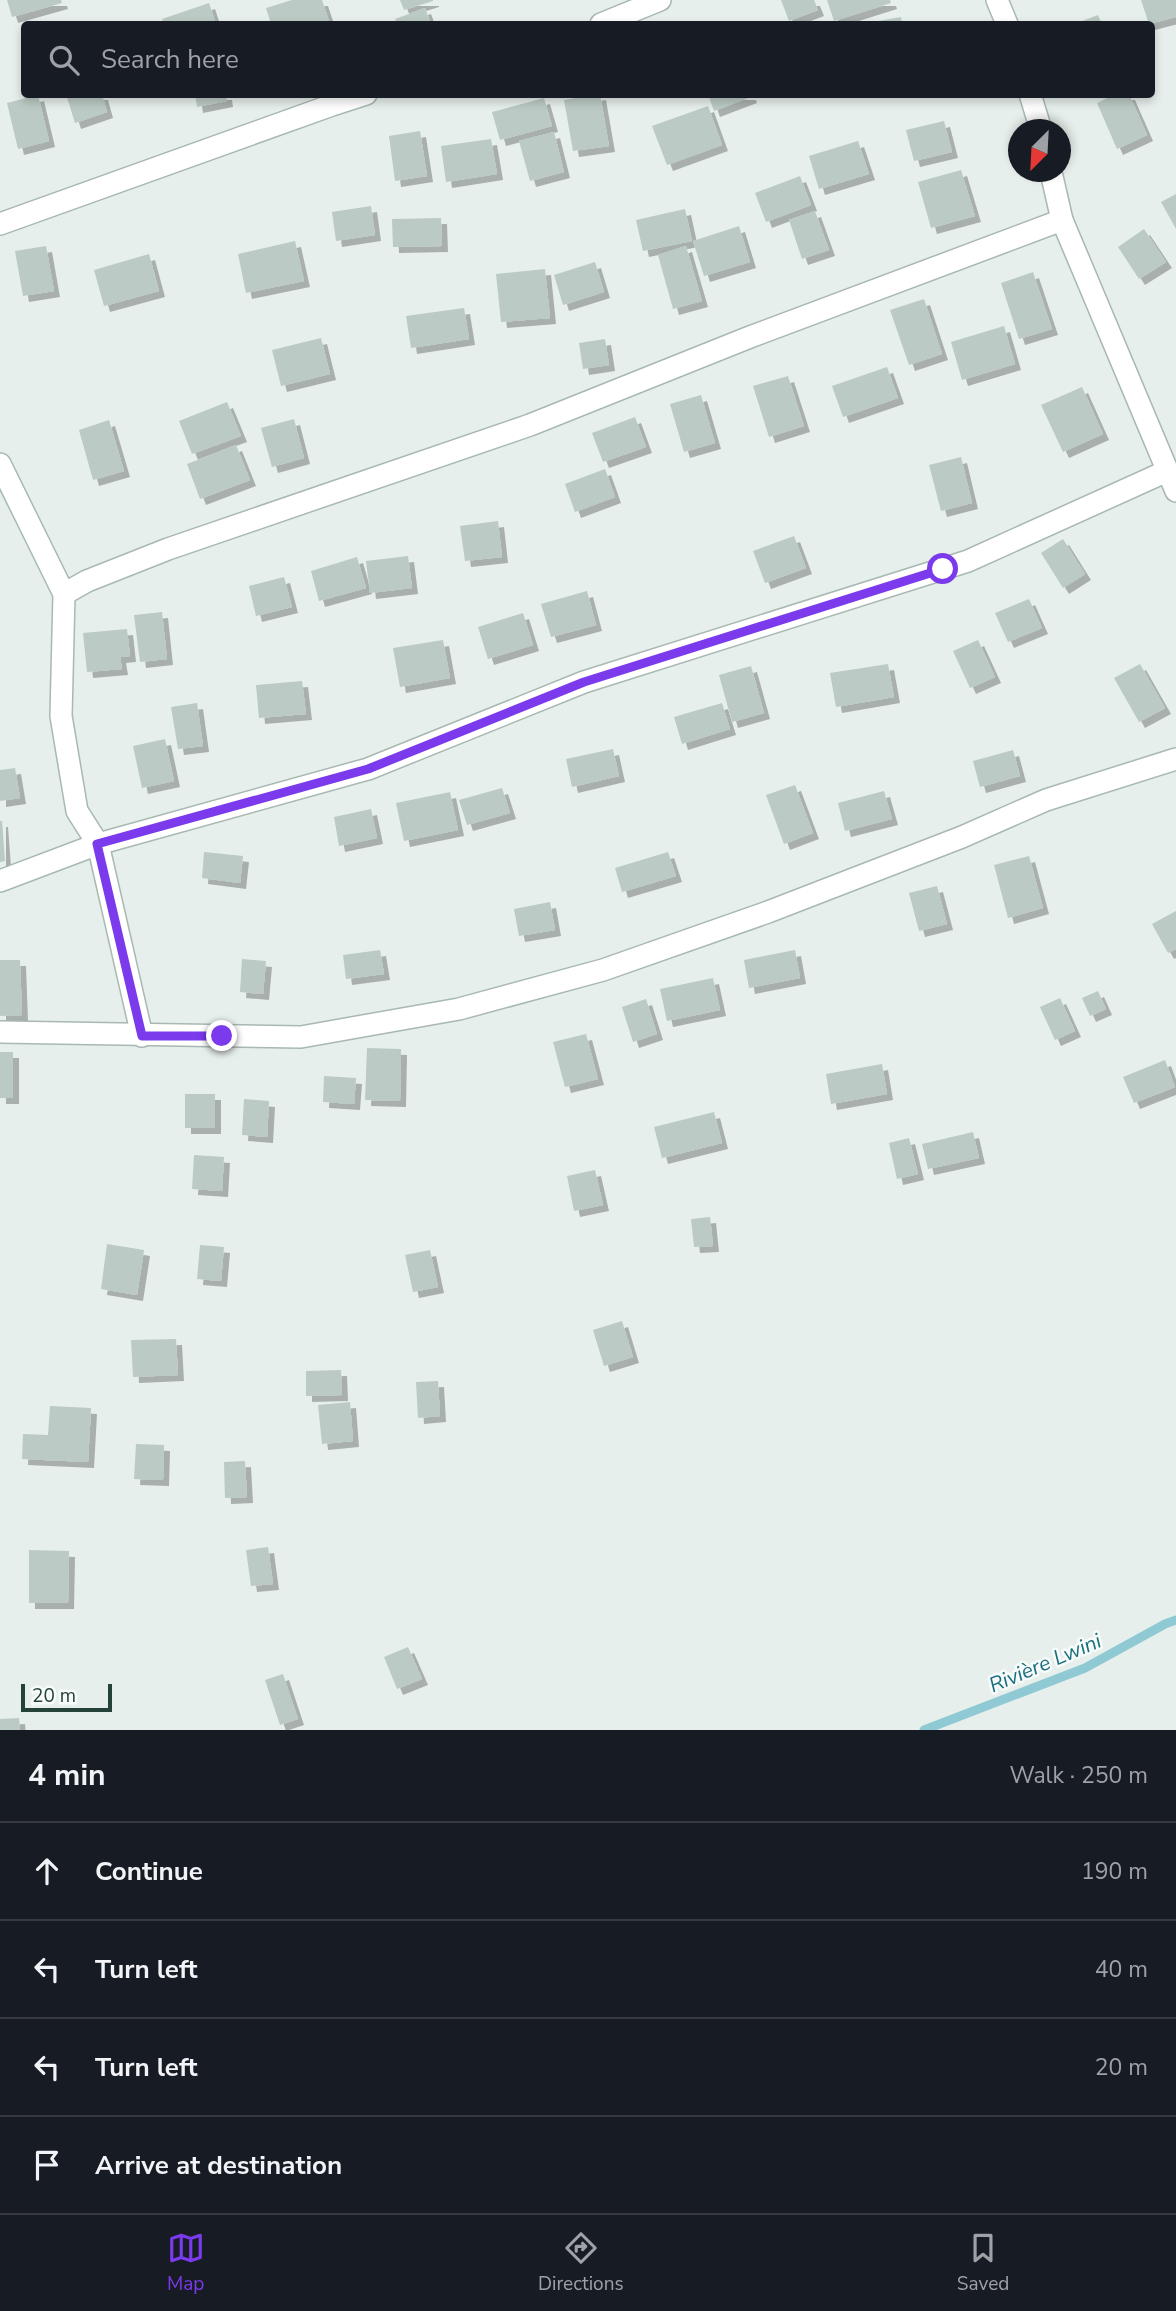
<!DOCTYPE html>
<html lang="en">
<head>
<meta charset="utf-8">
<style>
  body { margin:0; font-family:"Nunito Sans",sans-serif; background:#20242c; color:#f1f3f6 }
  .compass { position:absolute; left:1008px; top:119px; width:63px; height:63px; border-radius:50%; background:#171b24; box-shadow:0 4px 10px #0003; rotate:204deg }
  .scale { position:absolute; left:21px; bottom:18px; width:91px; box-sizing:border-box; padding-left:7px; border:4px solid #24423a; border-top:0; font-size:19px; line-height:24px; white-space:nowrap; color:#24423a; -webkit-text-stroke:5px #f7fbf9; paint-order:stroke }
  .stop { position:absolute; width:21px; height:21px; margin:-16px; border:5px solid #7c3aed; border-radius:50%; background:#fff }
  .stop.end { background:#7c3aed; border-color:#fff; box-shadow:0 2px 7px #0008 }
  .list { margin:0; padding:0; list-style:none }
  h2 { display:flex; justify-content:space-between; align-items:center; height:91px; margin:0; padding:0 28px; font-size:30px }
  h2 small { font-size:23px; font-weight:400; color:#9ea1a6 }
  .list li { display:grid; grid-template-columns:46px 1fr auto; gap:21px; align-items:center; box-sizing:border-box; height:98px; padding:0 28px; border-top:2px solid #363941 }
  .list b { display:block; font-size:26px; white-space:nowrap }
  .list em { font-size:23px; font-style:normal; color:#9ea1a6 }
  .icon { flex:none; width:38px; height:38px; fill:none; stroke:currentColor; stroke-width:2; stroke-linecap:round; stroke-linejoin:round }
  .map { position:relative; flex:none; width:1176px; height:1730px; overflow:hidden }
  .search { position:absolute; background:#171b24; box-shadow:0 4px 10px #0003; left:21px; right:21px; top:21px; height:77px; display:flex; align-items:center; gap:18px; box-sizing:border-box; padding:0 24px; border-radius:7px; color:#9ea1a6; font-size:26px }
  .sheet { height:483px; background:#171b24 }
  nav { display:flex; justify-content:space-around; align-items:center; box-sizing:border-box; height:98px; border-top:2px solid #363941; background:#171b24; font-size:19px; color:#9ea1a6 }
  nav a { display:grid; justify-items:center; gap:4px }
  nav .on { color:#7c3aed }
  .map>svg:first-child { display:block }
</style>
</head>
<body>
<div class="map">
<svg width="1176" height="1730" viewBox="0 0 1176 1730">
  <defs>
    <filter id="shadow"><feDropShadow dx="6" dy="6" stdDeviation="0" flood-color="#0004"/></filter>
  </defs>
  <rect width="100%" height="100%" fill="#e6efeb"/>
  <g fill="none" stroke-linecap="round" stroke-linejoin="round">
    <!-- stream -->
    <path stroke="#8ec9d4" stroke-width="9" d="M924 1730 1085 1668 1165 1624 1176 1620"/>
  </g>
  <!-- building -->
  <g fill="#bbcac4" filter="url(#shadow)">
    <path d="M7 0H61L62 3 12 17Z"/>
    <path d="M292 0H322L330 24H271L266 8Z"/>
    <path d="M400 0H433V1L404 10Z"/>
    <path d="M781 0H814L818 10 789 21Z"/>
    <path d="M827 0H890L891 3 834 21Z"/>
    <path d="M1141 0H1176V17L1149 24Z"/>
    <path d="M209 3 216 24H164L162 19Z"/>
    <path d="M425 8 431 24H398L395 19Z"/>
    <path d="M1098 15 1102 24H1074Z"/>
    <path d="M901 17 902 24H868V23Z"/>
    <path d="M66 94H102L107 112 75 123Z"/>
    <path d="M195 94H226L227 101 197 107Z"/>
    <path d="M600 94 609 146 573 151 564 100Z"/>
    <path d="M708 94H750L751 97 714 111Z"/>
    <path d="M1115 94H1129L1147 135 1117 149 1097 103Z"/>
    <path d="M38 95 49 141 18 149 7 103Z"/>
    <path d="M544 98 552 126 500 140 492 112Z"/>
    <path d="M708 106 722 145 667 165 652 126Z"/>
    <path d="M944 121 952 152 914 161 906 130Z"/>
    <path d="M420 131 427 176 395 181 389 136Z"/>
    <path d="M554 132 564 172 530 181 519 141Z"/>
    <path d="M491 139 497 174 446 182 441 146Z"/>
    <path d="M858 141 869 174 819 189 809 156Z"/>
    <path d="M961 170 975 216 931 228 918 182Z"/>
    <path d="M800 176 811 205 766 222 755 193Z"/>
    <path d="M1176 194V229L1161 202Z"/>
    <path d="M371 206 375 235 336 241 332 212Z"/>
    <path d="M685 209 692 241 643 251 636 220Z"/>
    <path d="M815 211 829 250 802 259 789 220Z"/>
    <path d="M441 218 442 246 393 247 392 219Z"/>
    <path d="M739 226 750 262 704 276 693 241Z"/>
    <path d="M1144 229 1166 262 1139 279 1118 247Z"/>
    <path d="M295 241 304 281 246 293 238 254Z"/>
    <path d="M46 246 54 291 23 296 15 251Z"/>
    <path d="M686 246 702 301 673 309 658 255Z"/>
    <path d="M149 254 159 291 104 306 94 270Z"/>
    <path d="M595 262 604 292 563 305 554 275Z"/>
    <path d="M545 269 550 318 501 322 496 274Z"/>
    <path d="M1033 272 1052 329 1019 339 1001 283Z"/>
    <path d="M924 299 942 354 909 365 890 310Z"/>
    <path d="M464 308 469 339 411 348 406 316Z"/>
    <path d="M1004 326 1015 364 962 380 951 342Z"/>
    <path d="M321 338 330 374 281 386 272 350Z"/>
    <path d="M605 339 609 365 583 369 579 343Z"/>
    <path d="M887 367 898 398 843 417 832 386Z"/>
    <path d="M788 376 804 426 769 437 753 386Z"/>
    <path d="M1082 387 1103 434 1063 452 1041 405Z"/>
    <path d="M701 395 715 443 684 452 670 404Z"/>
    <path d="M227 402 241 436 192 454 179 421Z"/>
    <path d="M635 417 646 447 603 462 592 433Z"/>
    <path d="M294 419 304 458 272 467 261 428Z"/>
    <path d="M109 420 124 471 93 480 79 430Z"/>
    <path d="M236 445 250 480 200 499 187 464Z"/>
    <path d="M961 457 972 503 941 511 929 465Z"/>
    <path d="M605 469 615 497 575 512 565 484Z"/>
    <path d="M498 521 502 557 465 561 460 526Z"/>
    <path d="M794 536 806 568 765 583 753 551Z"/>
    <path d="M1063 539 1085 574 1063 588 1041 553Z"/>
    <path d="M408 556 412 588 370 593 366 561Z"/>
    <path d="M357 557 366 588 319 601 311 571Z"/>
    <path d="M284 577 292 607 256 616 249 586Z"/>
    <path d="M587 591 596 625 551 637 541 604Z"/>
    <path d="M1029 599 1042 628 1008 642 995 613Z"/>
    <path d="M162 612 167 659 140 662 134 615Z"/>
    <path d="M523 613 533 645 488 659 478 627Z"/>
    <path d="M127 629 130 656 120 657 122 669 87 672 83 633Z"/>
    <path d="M443 640 450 678 400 687 393 648Z"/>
    <path d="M978 640 995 677 970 688 953 651Z"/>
    <path d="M888 664 894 697 836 707 830 673Z"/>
    <path d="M1140 664 1165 708 1139 722 1114 678Z"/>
    <path d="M751 666 764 713 732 722 719 675Z"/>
    <path d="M302 681 306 714 259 718 256 685Z"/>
    <path d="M197 703 203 746 178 749 171 707Z"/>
    <path d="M722 703 730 729 682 744 674 717Z"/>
    <path d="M165 739 174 781 142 788 133 746Z"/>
    <path d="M613 749 619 776 572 787 566 759Z"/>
    <path d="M1013 750 1020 776 980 787 973 761Z"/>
    <path d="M15 768 20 798 0 801V770Z"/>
    <path d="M795 785 813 833 784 844 766 795Z"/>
    <path d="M502 788 510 813 467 825 459 800Z"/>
    <path d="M884 791 892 819 845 831 838 803Z"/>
    <path d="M450 792 458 830 404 841 396 803Z"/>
    <path d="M371 809 377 838 339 846 334 817Z"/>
    <path d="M0 821H2L5 861 0 862Z"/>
    <path d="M204 852 243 856 240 883 202 878Z"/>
    <path d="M668 852 676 876 622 892 615 868Z"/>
    <path d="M1029 856 1043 908 1008 918 994 865Z"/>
    <path d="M937 886 947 924 919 931 909 893Z"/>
    <path d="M550 902 555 930 519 936 514 909Z"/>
    <path d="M1176 911V949L1168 953 1152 924Z"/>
    <path d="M380 950 384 974 346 979 343 955Z"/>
    <path d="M795 950 800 978 749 988 744 960Z"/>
    <path d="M242 959 266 961 263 994 240 992Z"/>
    <path d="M0 960H20L22 1015 0 1016Z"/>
    <path d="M713 978 720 1010 667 1021 660 989Z"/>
    <path d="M1098 991 1106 1009 1090 1016 1082 998Z"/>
    <path d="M1060 998 1075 1031 1055 1040 1040 1007Z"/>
    <path d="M646 999 657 1034 633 1042 622 1007Z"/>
    <path d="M586 1034 598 1079 565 1087 553 1042Z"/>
    <path d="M367 1048 401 1049 400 1101 365 1100Z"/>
    <rect x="0" y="1052" width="13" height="46"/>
    <path d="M1165 1060 1175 1087 1134 1103 1123 1077Z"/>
    <path d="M882 1064 887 1094 831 1104 826 1074Z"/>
    <path d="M324 1076 356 1078 354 1104 323 1102Z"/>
    <rect x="185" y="1094" width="30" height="34"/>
    <path d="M244 1099 269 1101 267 1137 242 1135Z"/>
    <path d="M714 1112 722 1143 662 1158 654 1127Z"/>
    <path d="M973 1132 979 1158 928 1169 922 1144Z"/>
    <path d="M909 1138 918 1174 897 1179 889 1143Z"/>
    <path d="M194 1155 224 1157 222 1191 192 1189Z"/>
    <path d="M595 1170 603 1205 574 1211 567 1176Z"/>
    <path d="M710 1217 713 1246 694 1247 691 1219Z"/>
    <path d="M107 1244 144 1250 137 1295 101 1289Z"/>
    <path d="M200 1245 224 1247 221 1281 197 1279Z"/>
    <path d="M430 1250 438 1287 413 1292 405 1255Z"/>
    <path d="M622 1321 633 1357 604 1366 593 1330Z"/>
    <path d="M176 1339 178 1375 133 1377 131 1340Z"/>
    <path d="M341 1370 342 1395 306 1396V1371Z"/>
    <path d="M438 1381 440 1416 418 1418 416 1382Z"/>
    <path d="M350 1402 353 1441 322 1444 318 1405Z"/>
    <path d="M50 1406 91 1408 88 1462 22 1459 23 1434 48 1435Z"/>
    <path d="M136 1444 164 1445 163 1480 134 1479Z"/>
    <path d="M245 1461 247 1497 225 1498 224 1462Z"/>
    <path d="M268 1547 273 1584 251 1586 246 1550Z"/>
    <path d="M29 1550 69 1551 68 1603H29Z"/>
    <path d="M408 1647 422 1679 397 1689 384 1657Z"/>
    <path d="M283 1674 298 1719 280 1725 265 1680Z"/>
    <path d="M19 1718 20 1730H0V1719Z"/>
  </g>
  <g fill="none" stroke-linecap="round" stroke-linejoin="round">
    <!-- street casing -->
    <g stroke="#a8b8b2" stroke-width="24">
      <g id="street">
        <path d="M997 0 1007 24"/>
        <path d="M601 24 660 0"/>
        <path d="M1030 94 1041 130"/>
        <path d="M1051 172 1062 220 1176 491"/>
        <path d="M0 224 332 105 366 94"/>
        <path d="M0 464 64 594 61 716 77 811 98 844 142 1036"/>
        <path d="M64 594 87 581 168 549 530 425 750 337 1062 220"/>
        <path d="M0 881 98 844 368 769 584 682 968 561 1167 471"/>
        <path d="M0 1032 301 1037 459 1009 603 970 768 912 962 837 1046 800 1176 759"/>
      </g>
    </g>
    <!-- street -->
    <use href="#street" stroke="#fff" stroke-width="21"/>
  </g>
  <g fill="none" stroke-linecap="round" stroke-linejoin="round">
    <!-- route -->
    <path stroke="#7c3aed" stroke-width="9" d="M222 1036H142L97 844 368 769 584 682 943 569"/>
  </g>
  <g text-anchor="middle" stroke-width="5" stroke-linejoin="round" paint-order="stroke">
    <!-- water labels -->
    <g font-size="21" font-style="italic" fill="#1c6f80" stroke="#f7fbf9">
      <text transform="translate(1045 1663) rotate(-23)" y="7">Rivière Lwini</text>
    </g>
  </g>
</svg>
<svg class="compass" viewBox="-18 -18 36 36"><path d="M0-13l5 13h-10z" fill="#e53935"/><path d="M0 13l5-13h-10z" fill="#9ea1a6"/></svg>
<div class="scale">20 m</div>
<div class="stop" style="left:943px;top:569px"></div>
<div class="stop end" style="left:222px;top:1036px"></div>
<div class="search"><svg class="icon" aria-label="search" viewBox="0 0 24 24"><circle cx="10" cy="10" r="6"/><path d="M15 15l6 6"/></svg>Search here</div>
</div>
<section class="sheet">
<h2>4 min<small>Walk · 250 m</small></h2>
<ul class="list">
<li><svg class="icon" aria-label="ahead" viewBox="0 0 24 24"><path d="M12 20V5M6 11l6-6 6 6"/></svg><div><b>Continue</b></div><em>190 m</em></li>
<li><svg class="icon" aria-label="left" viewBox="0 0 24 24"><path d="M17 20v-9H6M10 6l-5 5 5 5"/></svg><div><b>Turn left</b></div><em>40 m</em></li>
<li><svg class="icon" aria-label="left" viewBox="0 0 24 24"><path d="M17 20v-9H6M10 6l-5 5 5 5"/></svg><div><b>Turn left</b></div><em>20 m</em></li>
<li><svg class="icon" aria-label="arrive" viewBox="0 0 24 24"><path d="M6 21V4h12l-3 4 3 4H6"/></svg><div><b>Arrive at destination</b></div></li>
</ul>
</section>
<nav>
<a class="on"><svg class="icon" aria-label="map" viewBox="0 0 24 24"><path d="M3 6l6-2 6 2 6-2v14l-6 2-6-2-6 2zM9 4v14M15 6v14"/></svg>Map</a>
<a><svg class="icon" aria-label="directions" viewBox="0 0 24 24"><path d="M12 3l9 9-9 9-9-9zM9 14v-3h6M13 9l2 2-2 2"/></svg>Directions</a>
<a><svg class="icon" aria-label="saved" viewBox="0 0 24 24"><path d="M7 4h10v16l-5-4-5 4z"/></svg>Saved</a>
</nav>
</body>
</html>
